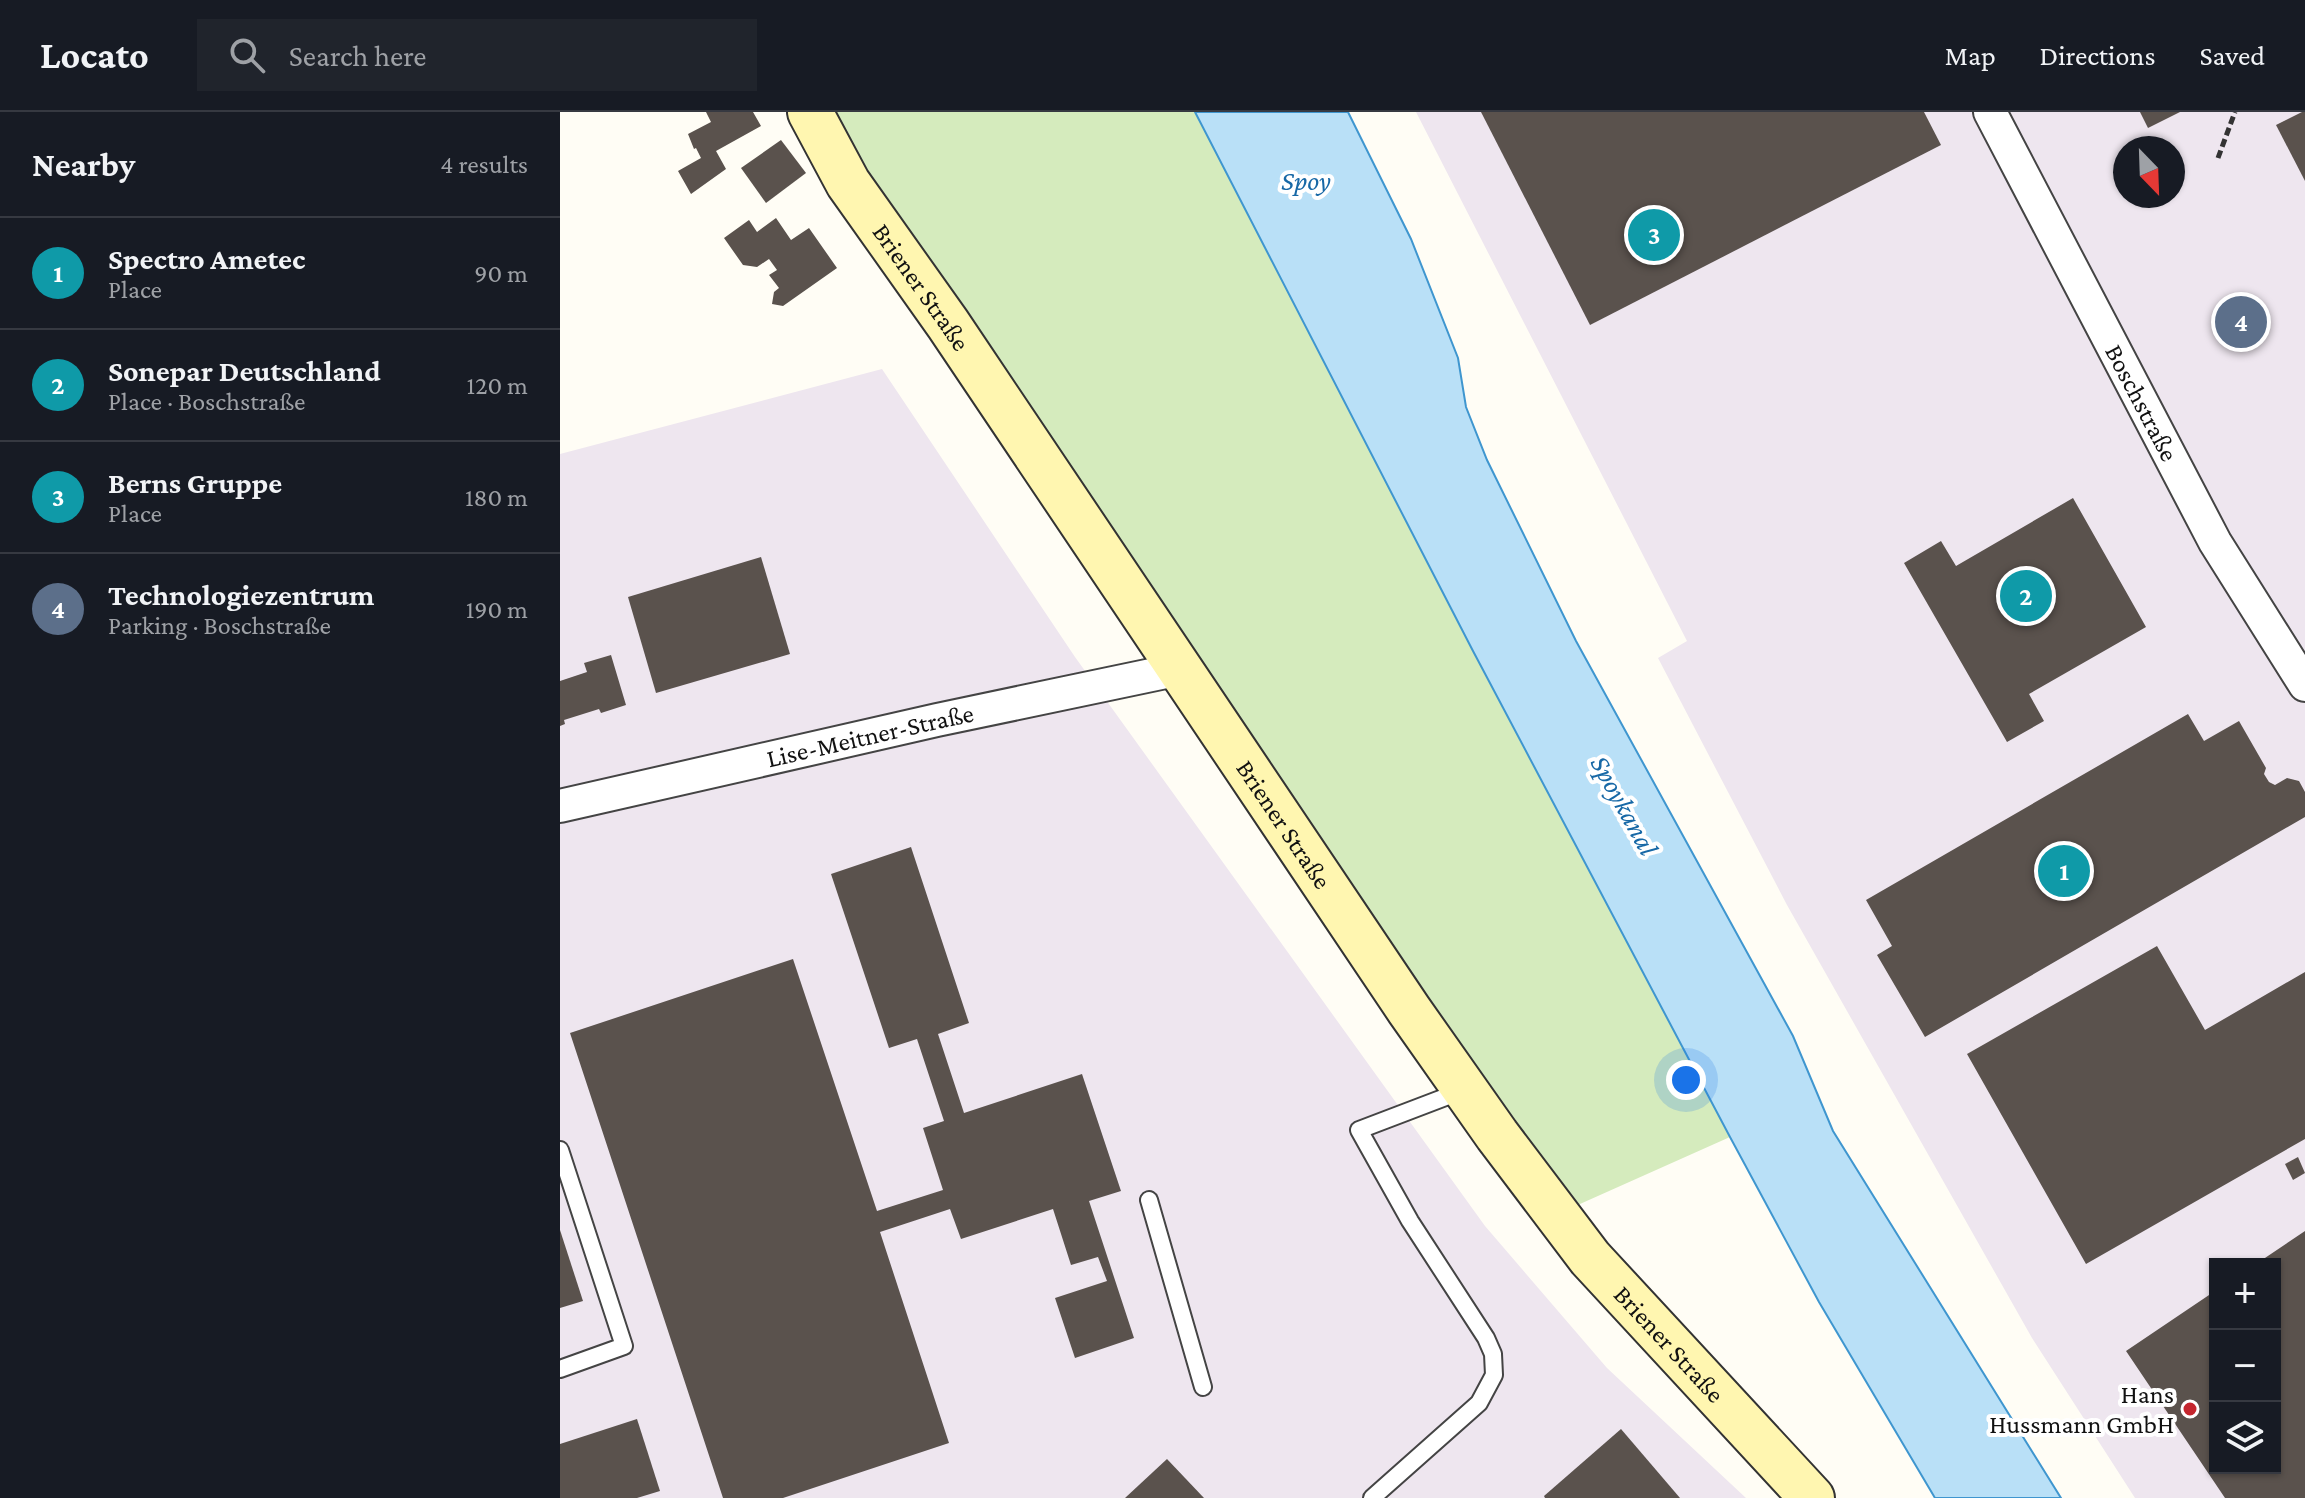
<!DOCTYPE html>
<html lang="en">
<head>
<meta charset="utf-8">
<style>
  body { margin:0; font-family:"Crimson Pro",serif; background:#20242c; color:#f1f3f6 }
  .controls { position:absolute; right:24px; bottom:24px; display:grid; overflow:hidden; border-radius:0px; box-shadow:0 2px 6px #0004 }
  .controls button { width:72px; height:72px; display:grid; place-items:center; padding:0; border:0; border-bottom:2px solid #363941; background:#171b24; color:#f1f3f6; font:40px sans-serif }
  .compass { position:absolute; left:1553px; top:24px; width:72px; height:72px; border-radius:50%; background:#171b24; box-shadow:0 2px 6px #0004; rotate:157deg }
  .you { position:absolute; left:1126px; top:968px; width:28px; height:28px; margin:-20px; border:6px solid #fff; border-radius:50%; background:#1a73e8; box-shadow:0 0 0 12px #1a73e833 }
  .badge { display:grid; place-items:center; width:52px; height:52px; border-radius:50%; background:#1a73e8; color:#fff; font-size:26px; font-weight:700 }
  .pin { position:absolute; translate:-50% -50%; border:4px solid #fff; box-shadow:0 2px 8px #0006 }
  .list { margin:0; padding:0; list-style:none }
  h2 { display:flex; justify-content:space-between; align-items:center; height:104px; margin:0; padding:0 32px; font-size:34px }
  h2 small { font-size:26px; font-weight:400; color:#9ea1a6 }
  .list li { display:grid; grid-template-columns:52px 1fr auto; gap:24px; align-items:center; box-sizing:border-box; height:112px; padding:0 32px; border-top:2px solid #363941 }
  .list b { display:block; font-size:30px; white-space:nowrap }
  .list p { margin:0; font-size:26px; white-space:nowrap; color:#9ea1a6 }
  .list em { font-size:26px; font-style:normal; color:#9ea1a6 }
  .icon { flex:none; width:44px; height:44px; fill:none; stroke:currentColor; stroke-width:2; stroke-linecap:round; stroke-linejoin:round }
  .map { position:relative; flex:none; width:1745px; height:1386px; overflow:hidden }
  header { display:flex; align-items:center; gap:48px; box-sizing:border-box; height:112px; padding:0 40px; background:#171b24; border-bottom:2px solid #363941 }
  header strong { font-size:38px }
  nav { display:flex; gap:44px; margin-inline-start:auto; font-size:28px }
  .search { width:560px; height:72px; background:#20242c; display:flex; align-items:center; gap:20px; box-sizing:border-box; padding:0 28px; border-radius:0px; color:#9ea1a6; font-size:30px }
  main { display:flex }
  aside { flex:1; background:#171b24 }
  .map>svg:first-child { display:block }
</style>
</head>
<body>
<header>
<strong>Locato</strong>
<div class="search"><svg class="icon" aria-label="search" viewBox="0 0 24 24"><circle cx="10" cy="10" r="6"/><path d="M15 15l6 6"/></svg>Search here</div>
<nav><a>Map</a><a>Directions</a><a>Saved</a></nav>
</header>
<main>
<aside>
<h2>Nearby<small>4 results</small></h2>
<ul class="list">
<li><span class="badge" style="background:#0f9aa8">1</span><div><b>Spectro Ametec</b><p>Place</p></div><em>90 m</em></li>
<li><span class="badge" style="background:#0f9aa8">2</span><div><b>Sonepar Deutschland</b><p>Place · Boschstraße</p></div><em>120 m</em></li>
<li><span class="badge" style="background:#0f9aa8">3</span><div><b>Berns Gruppe</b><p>Place</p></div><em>180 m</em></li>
<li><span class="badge" style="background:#5c6f8a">4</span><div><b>Technologiezentrum</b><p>Parking · Boschstraße</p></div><em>190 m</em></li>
</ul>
</aside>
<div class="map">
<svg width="1745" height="1386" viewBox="0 0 1745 1386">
  <rect width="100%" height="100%" fill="#fffdf5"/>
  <!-- industrial -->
  <g fill="#eee6ef" fill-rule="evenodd">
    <path d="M856 0H1745V1386H1575L1472 1226 1227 793 1098 546 1127 529ZM1565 36H1613V84H1565ZM1655 1152H1715V1356H1655Z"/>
    <path d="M322 257 515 545 925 1114 1047 1256 1186 1386H0V342Z"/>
  </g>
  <!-- green -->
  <path fill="#d5ebbd" d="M265 0H635L913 539 1170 1025 1011 1096 897 945Z"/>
  <!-- water -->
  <path fill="#b9e0f7" stroke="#3f96cf" stroke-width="2" d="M635 0H788L851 127 898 246 906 295 927 348 1016 529 1233 924 1273 1019 1501 1386H1375L1259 1190 1170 1025 913 539Z"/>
  <!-- building -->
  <g fill="#5a524d">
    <path d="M146 0H193L201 14 156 39 166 57 131 82 118 59 141 46 136 36 134 37 128 22 151 10Z"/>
    <path d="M921 0H1364L1381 33 1030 213Z"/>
    <path d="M1580 0H1620L1588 16Z"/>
    <path d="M1742 0H1745V69L1716 13Z"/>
    <path d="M221 28 246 61 206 91 181 56Z"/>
    <path d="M216 106 231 128 249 116 277 156 223 194 212 192 214 180 219 176 209 163 217 158 209 147 197 155 183 153 164 126 189 108 197 120Z"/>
    <path d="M1513 386 1586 515 1469 582 1484 609 1447 630 1344 451 1381 429 1396 454Z"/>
    <path d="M201 445 230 542 96 581 68 485Z"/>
    <path d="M51 543 66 593 41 601 39 597 4 608 5 612 0 614V569L27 560 24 551Z"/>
    <path d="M1628 602 1644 629 1679 609 1706 656 1704 662 1709 670 1715 673 1727 666 1739 669 1745 680V705L1365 925 1317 843 1332 834 1306 788Z"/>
    <path d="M351 735 409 911 378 922 404 1001 522 962 561 1079 529 1089 574 1226 515 1246 495 1186 547 1169 538 1145 511 1153 493 1097 401 1127 390 1097 320 1120 389 1331 223 1386H163L10 921 233 847 317 1099 383 1078 363 1016 384 1009 357 927 329 936 271 762Z"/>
    <path d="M1597 834 1645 918 1745 860V1027L1526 1152 1407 942Z"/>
    <path d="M1738 1045 1745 1061 1733 1068 1725 1052Z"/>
    <path d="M0 1118 23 1189 0 1196Z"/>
    <path d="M1745 1119V1386H1665L1566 1239 1655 1179V1356H1715V1152H1696Z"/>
    <path d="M77 1307 100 1379 77 1386H0V1332Z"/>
    <path d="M1061 1317 1120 1386H985L984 1384Z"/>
    <path d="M607 1347 644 1386H565Z"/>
  </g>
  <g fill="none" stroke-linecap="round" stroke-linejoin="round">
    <!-- lane casing -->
    <g stroke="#444" stroke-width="20">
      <g id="lane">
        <path d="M0 1038 64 1234 0 1257"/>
        <path d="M589 1088 643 1275"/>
        <path d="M812 1386 919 1291 934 1263 933 1242 926 1226 850 1109 799 1018 904 978"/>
      </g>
    </g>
    <!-- street casing -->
    <g stroke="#444" stroke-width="36">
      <g id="street">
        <path id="s1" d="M1430 0 1655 430 1745 573"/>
        <path id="s2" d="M0 694 377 608 620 557"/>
      </g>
    </g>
    <!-- secondary casing -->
    <g stroke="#333" stroke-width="48">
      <g id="secondary">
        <path id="s3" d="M250 0 288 71 388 212 849 898 937 1023 1030 1146 1252 1386"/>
      </g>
    </g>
    <!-- path -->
    <path stroke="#333" stroke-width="5" stroke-dasharray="8 4" stroke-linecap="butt" d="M1658 46 1675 0"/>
    <!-- lane -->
    <use href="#lane" stroke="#fff" stroke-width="16"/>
    <!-- street -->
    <use href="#street" stroke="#fff" stroke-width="32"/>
    <!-- secondary -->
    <use href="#secondary" stroke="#fff6b0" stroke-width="44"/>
  </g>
  <!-- markers -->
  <circle fill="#c4262e" stroke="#fff" stroke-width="3" cx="1630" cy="1297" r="8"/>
  <g text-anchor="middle" stroke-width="8" stroke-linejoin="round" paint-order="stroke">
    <!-- street labels -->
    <g font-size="26" fill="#111" stroke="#fff">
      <text dy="9" stroke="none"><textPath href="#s3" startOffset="208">Briener Straße</textPath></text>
      <text dy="9" stroke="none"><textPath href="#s1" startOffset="328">Boschstraße</textPath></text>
      <text dy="9" stroke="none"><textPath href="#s2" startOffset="318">Lise-Meitner-Straße</textPath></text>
      <text dy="9" stroke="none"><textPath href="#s3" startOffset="856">Briener Straße</textPath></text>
      <text dy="9" stroke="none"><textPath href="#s3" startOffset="1504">Briener Straße</textPath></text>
    </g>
    <!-- poi labels -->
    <g font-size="26" fill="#111" stroke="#fff" text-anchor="end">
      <text x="1614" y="1291">Hans<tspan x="1614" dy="30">Hussmann GmbH</tspan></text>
    </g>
    <!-- water labels -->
    <g font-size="28" font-style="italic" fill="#1768a6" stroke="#fff">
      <text x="746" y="78">Spoy</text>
      <text transform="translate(1065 693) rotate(61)" y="10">Spoykanal</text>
    </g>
  </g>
</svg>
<div class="controls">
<button>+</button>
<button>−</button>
<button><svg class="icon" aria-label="layers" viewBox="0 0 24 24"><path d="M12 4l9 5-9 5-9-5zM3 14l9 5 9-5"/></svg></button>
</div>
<svg class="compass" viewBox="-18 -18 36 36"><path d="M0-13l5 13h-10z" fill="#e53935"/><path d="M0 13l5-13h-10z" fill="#9ea1a6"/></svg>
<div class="you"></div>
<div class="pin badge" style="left:1504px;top:759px;background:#0f9aa8">1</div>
<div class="pin badge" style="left:1466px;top:484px;background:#0f9aa8">2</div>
<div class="pin badge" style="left:1094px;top:123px;background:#0f9aa8">3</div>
<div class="pin badge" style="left:1681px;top:210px;background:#5c6f8a">4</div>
</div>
</main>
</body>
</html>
